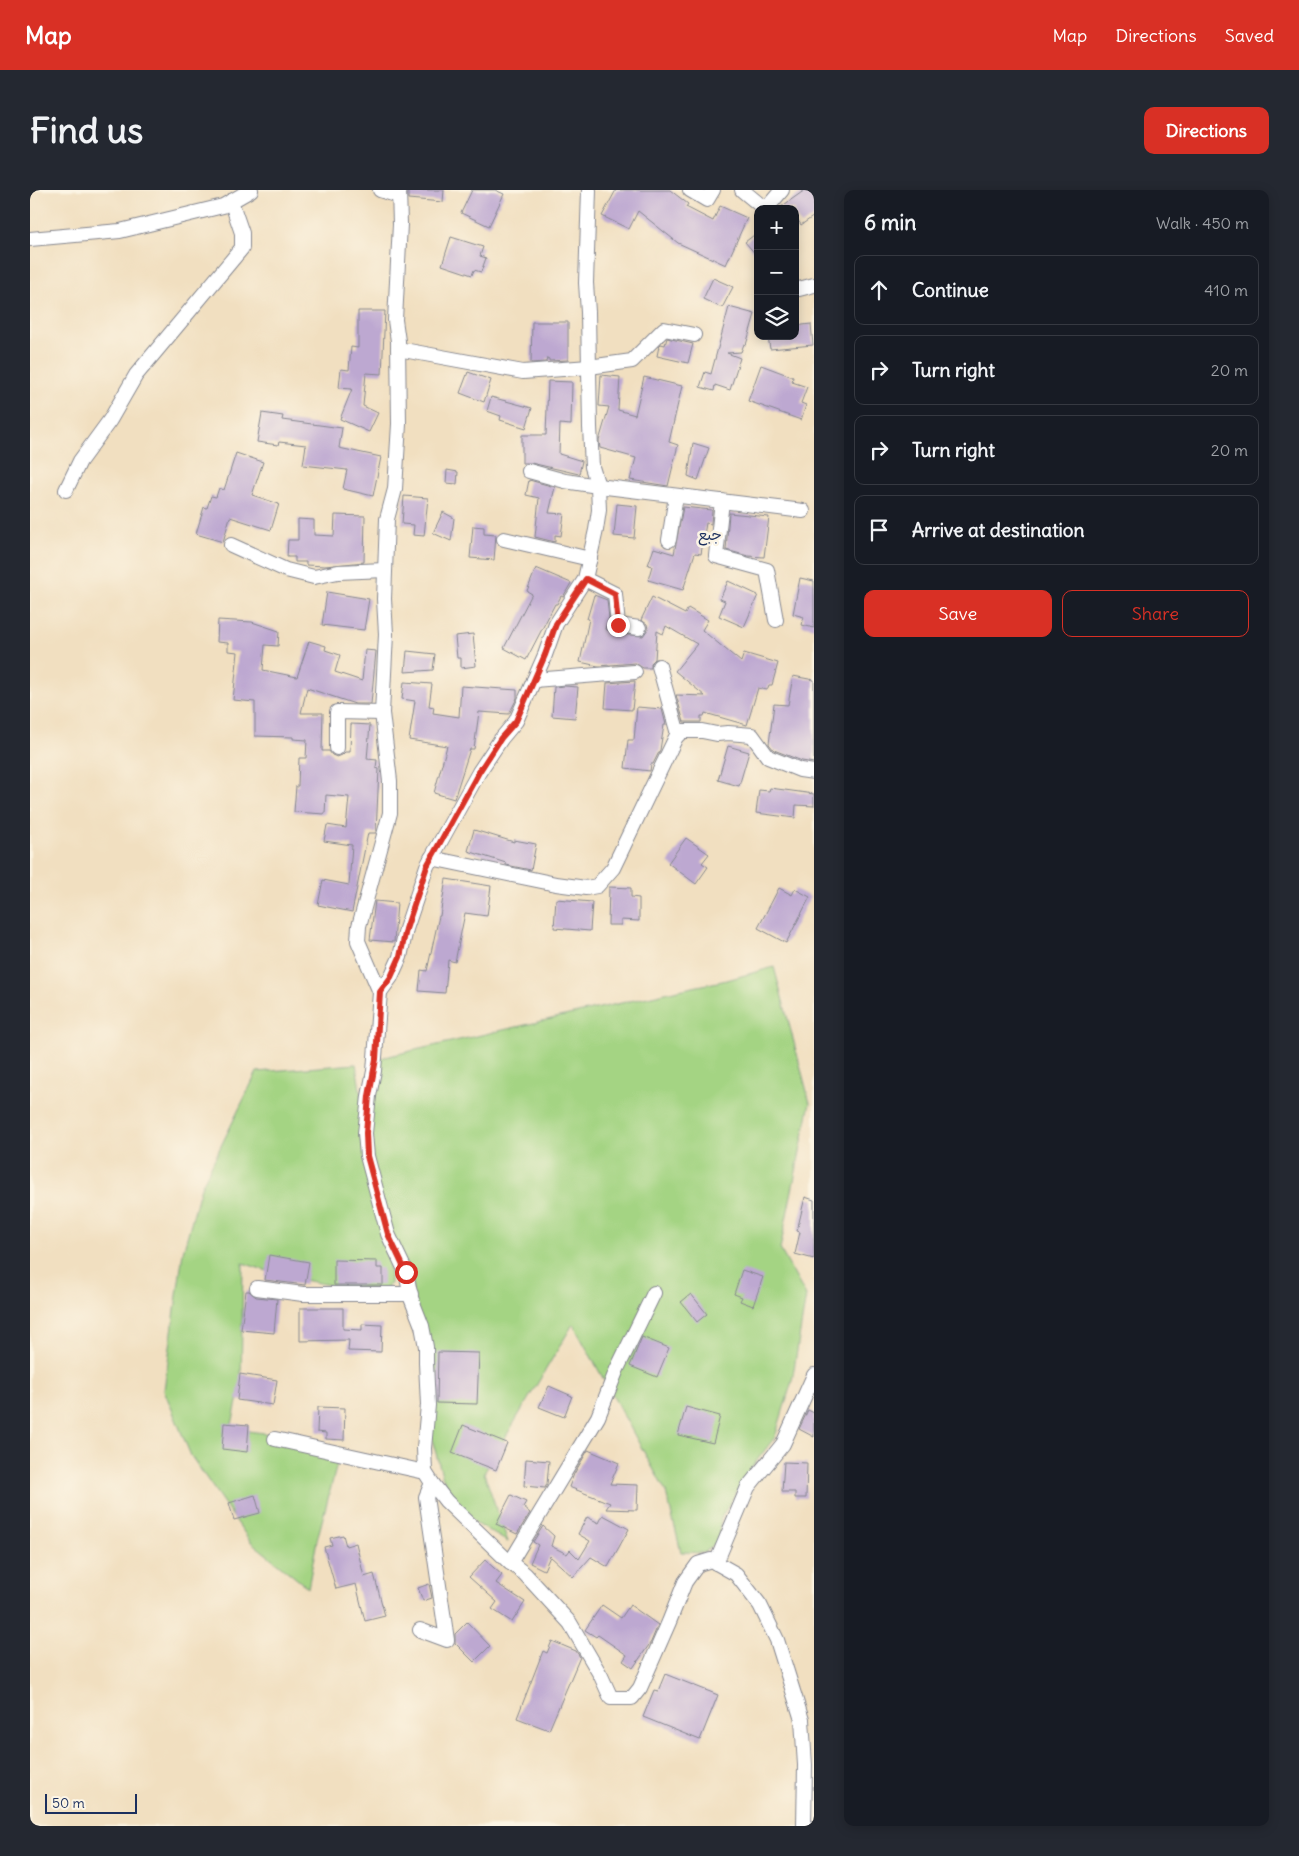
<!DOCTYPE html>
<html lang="en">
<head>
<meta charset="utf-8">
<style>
  body { margin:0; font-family:Delius,"Playpen Sans Arabic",sans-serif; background:#242831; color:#f1f3f6 }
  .controls { position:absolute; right:15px; top:15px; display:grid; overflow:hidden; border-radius:10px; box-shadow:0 2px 12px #0003 }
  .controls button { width:45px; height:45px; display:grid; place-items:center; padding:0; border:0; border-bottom:1px solid #363941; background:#171b24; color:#f1f3f6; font:25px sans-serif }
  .scale { position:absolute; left:15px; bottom:12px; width:92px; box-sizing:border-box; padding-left:5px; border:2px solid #1b2f5e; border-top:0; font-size:14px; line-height:18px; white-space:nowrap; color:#1b2f5e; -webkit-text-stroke:4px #fcf5e5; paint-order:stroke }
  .stop { position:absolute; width:15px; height:15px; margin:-11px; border:4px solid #d93025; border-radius:50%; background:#fff }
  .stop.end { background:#d93025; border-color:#fff; box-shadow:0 1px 5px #0008 }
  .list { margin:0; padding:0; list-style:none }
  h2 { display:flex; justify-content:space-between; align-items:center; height:65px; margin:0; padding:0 20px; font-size:21px }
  h2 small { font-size:16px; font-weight:400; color:#9ea1a6 }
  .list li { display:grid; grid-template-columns:32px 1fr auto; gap:15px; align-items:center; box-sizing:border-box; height:70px; margin:0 10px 10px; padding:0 10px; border:1px solid #363941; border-radius:10px }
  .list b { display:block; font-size:19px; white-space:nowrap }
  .list em { font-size:16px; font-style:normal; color:#9ea1a6 }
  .actions { display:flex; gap:10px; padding:15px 20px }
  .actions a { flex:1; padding:11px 0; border:1px solid #d93025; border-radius:10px; text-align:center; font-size:18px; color:#d93025 }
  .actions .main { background:#d93025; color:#fff }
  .icon { flex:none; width:28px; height:28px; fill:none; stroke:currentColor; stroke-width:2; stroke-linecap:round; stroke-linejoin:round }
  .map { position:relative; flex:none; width:784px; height:1636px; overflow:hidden; border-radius:10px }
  header { display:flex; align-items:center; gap:30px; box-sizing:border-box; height:70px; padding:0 25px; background:#d93025; color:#fff }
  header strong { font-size:24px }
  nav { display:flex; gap:28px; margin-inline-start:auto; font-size:18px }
  .intro { display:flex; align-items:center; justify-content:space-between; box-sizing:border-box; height:120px; padding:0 30px }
  h1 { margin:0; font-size:35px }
  .button { padding:12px 22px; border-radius:10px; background:#d93025; color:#fff; font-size:18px; font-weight:700 }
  main { display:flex; gap:30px; padding:0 30px }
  aside { flex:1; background:#171b24; border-radius:10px; box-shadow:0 2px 12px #0003 }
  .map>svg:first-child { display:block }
</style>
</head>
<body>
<header>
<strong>Map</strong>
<nav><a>Map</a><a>Directions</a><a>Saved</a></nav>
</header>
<div class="intro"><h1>Find us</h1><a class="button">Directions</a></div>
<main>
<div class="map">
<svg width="784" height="1636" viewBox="0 0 784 1636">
  <rect width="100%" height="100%" fill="#fcf5e5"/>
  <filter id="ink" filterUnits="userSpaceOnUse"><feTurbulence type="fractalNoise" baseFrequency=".02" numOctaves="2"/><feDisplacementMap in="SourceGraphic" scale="10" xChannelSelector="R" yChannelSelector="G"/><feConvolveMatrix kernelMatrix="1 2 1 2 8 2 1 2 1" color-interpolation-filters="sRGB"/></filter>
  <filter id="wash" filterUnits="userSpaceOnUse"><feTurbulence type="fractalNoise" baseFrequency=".0096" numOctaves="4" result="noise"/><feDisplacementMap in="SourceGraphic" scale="20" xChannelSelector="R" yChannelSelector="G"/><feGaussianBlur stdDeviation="1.12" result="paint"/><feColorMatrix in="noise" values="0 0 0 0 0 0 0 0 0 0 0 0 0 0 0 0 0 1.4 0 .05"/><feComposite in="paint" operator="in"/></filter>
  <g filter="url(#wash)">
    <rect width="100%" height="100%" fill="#f1dfc0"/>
    <!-- green -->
    <path fill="#a4d483" stroke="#608270" d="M744 777 780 913 750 1059 776 1106 762 1191 745 1247 718 1282 691 1328 688 1351 674 1363 651 1362 636 1302 543 1134 454 1283 478 1352 447 1334 423 1311 412 1285 397 1231 396 1157 348 1011 360 1081V1093L355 1101 315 1098 253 1086 213 1073 211 1194 201 1239 234 1243 310 1263 287 1350 278 1398 220 1351 161 1266 134 1200 153 1062 171 997 227 882 326 874 336 937 346 869 644 801 697 790Z"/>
    <g id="blocks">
      <!-- building -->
      <g fill="#bda8d1">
        <path d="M378 0H414L413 12 378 9Z"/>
        <path d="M442 0H465L474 4 459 36 431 23Z"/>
        <path d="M586 0H640L658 14 656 17 683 31 690 16 717 28 696 75 648 53 608 21 599 39 572 26Z"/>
        <path d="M775 0H784V26L771 35 765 25V19H748Z"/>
        <path d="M728 42V67L715 52Z"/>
        <path d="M421 47 453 57 450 66 456 68 451 82 444 80 442 85 412 75Z"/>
        <path d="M683 88 703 97 692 118 673 109Z"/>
        <path d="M699 117 725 124 716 155 714 154 711 162 697 163 710 168 700 200 685 195 684 201 670 197 675 182 681 184Z"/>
        <path d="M328 121H355L352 184 336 183 333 216 348 223 339 242 310 229 322 199 309 198 311 179 319 180 321 157 328 158Z"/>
        <path d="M502 132H538V170L519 171V169L517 168 516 172 501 173Z"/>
        <path d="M781 134 783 155 740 159 738 146H765V136Z"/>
        <path d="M637 148 663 154 658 173 627 166 629 156 631 154 635 155Z"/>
        <path d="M731 175 763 187 762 192 777 197 771 213 776 215 771 230 718 211Z"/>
        <path d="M438 182 461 190 454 212 430 203Z"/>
        <path d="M571 185 590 187 588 220 605 225 614 187 652 196 639 252 648 255 638 296 600 290 606 268 570 258 569 251 579 217 569 216Z"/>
        <path d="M518 191 542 192 541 235 530 234 529 264 552 271 549 284 501 273H492V245H516Z"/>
        <path d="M461 207 502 218 496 238 470 230 471 226 457 221Z"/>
        <path d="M232 223 253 226 252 230 312 238 309 258 351 267 343 306 313 299 317 280 273 275 276 255 249 252 248 255 227 252Z"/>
        <path d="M663 253 679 258 668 290 658 286Z"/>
        <path d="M206 263 233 272 222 305 249 314 241 340 200 327 193 352 166 344 174 317 177 318 181 306 186 307 189 298 194 300Z"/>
        <path d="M417 280 428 282 427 294 416 293Z"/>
        <path d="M499 290 525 297 519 323 534 324 531 346 525 345V352L505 347 509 308 496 305Z"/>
        <path d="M374 306 398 308 394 346 383 345 384 335 372 334Z"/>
        <path d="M587 314 607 316 604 348 584 346Z"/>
        <path d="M653 317 682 320 681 334 676 333 671 364 665 363 653 400 618 390 622 376 618 375 624 358 644 364Z"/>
        <path d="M413 322 424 328 421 351 403 343Z"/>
        <path d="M699 323 739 327 734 367 718 366 696 360Z"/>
        <path d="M305 325 335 326 334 372 295 376 276 375V372H265V367H257L258 350H268V329L284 330V345L304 346Z"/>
        <path d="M443 336 454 337V344L466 345 464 370 440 368Z"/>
        <path d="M506 378 541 393 533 407 531 406 527 414H525L496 470 474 458 502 404 497 401Z"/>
        <path d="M770 388 784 391V438L772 435 774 427 763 424Z"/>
        <path d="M698 391 728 405 714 437 689 426 695 411 690 409Z"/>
        <path d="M297 402 339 409 334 440 292 435Z"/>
        <path d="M564 405 577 410 579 428 575 439 587 444 613 446 618 439 617 434 611 430 622 407 655 424 658 418 678 430 672 440 711 472 714 463 748 473 742 495H739L737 500 728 498 717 535 675 523 674 526H671V532H654L646 505 675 506 645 481 667 454 636 436 633 444 627 441 625 469 621 473V478H613L605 473 568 476 550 472 559 429H557Z"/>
        <path d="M188 430 222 432 249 441 248 456 235 455 233 480 267 487 279 451 296 456 295 460 310 465 305 482 332 491 335 460 346 461 341 514H325L277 498 271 523H293L292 561H299L302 565 307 567 312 565 315 562H320L321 534 340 535 337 569 347 570 346 578 349 579 346 643H338L322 722 288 715 293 690 319 695 322 655 294 651 297 635 316 638 319 607 296 605 295 624 264 622 266 596H268L269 568H276L277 550 263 549V547L225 546V512L203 510 208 462 198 461V453L187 452Z"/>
        <path d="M443 444 446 476 431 478V468H427L425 446Z"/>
        <path d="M377 461 405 464 403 480 375 482Z"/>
        <path d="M763 486 784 490V573L772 571 744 560 739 554 744 514 758 515Z"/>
        <path d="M605 491 602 520 575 518 577 493Z"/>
        <path d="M374 492 402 494 399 516 404 517 403 523 429 527 431 496 487 500V508L479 524 449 522 444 559H440L424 609 404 603 417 556 379 550 385 511 372 509Z"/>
        <path d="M534 496 548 497 545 528 522 526 524 497Z"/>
        <path d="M607 517 632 519 636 535H634L630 560 623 574H621L620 581 595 578 598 550H604Z"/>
        <path d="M698 556 719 562 709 596 688 590Z"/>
        <path d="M740 598 784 604V616L766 615 765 628 726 623 729 600 739 601Z"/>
        <path d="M444 640 484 652V650L506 654 501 680 476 675V673L438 661Z"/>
        <path d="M656 648 679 664 672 673 678 677 666 694 638 673Z"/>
        <path d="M416 689 461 696 457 726 435 723 425 772 418 770 415 803 389 801 391 780 397 781 409 726H410Z"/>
        <path d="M579 697 601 698V707L609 708V731L591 730V735H578Z"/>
        <path d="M749 698 762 705 765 699 780 707 756 753 728 738Z"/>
        <path d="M526 709 562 712 560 741 524 738Z"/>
        <path d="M345 711 367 713 364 752 340 750Z"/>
        <path d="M775 1007 784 1010V1069L765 1064 770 1042 767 1041Z"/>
        <path d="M239 1065 279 1072 275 1095 235 1090Z"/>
        <path d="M304 1070 347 1071V1078H353V1095H304Z"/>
        <path d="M712 1080 733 1087 723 1116 710 1111 712 1107 704 1104Z"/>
        <path d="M216 1101H219L226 1107 247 1109 244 1143 211 1140Z"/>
        <path d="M661 1104 677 1124 667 1132 651 1112Z"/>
        <path d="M270 1118H313V1139L332 1140V1134L352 1135 351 1162 318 1161 319 1150 270 1151Z"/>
        <path d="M612 1147 639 1158 627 1187 600 1176Z"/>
        <path d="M408 1162 449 1163 447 1214 407 1213Z"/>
        <path d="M210 1184 247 1190 243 1215 207 1210Z"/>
        <path d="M519 1196 542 1206 534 1227 509 1217Z"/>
        <path d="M288 1217 315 1218 314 1250 296 1249V1243L287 1242Z"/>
        <path d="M656 1217 690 1226 683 1253 648 1245Z"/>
        <path d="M778 1220 784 1223V1247L769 1239Z"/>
        <path d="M194 1233 219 1235 217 1262 192 1259Z"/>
        <path d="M433 1235 477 1253 466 1280 422 1263Z"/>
        <path d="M558 1260 589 1273 580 1294 608 1295 607 1320 576 1319 580 1313 539 1297 544 1284Z"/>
        <path d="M496 1269 519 1271 517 1294 515 1298 494 1296Z"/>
        <path d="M754 1272 777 1273 776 1308H765V1302H752Z"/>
        <path d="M225 1305 230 1323 204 1330 199 1313Z"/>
        <path d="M481 1305 496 1312 493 1317 500 1323 487 1344 466 1334Z"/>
        <path d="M573 1325 599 1339 578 1377 561 1367 543 1387 520 1366 514 1380 500 1373 508 1355 503 1352 513 1336 524 1346 521 1356 537 1364 540 1360 549 1369 560 1351 548 1344 557 1327 569 1333Z"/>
        <path d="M313 1345 316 1356 326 1353 334 1387 344 1384 355 1426 335 1431 326 1394 306 1399 294 1357 302 1355 300 1348Z"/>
        <path d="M455 1370 472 1385 466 1393 495 1412 482 1432 462 1419 467 1412 439 1387Z"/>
        <path d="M399 1394 402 1408 393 1411 388 1398Z"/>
        <path d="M572 1415 591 1428 600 1415 628 1435 621 1452 603 1478 593 1471 597 1465 568 1445 566 1447 555 1440Z"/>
        <path d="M437 1432 460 1456 444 1472 425 1453V1444Z"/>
        <path d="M522 1451 546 1461 550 1467 519 1540 487 1528 513 1461 517 1463Z"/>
        <path d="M635 1484 688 1505 670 1550 613 1527 624 1500 628 1501Z"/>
      </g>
    </g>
  </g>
  <g filter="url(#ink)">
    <use href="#blocks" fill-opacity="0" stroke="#86878f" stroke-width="1"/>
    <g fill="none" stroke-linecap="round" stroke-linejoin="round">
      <!-- street casing -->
      <g stroke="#86878f" stroke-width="16">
        <g id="street">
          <path d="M350 0 369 6"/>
          <path d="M369 0 370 34 365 130 368 151 369 234 365 299 357 329 354 409 356 444 352 523 360 591V623L329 736 328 751 350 802 344 881 339 906 335 943 337 966 358 1044 376 1082 381 1108 392 1136 396 1157V1173L398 1215 394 1258 395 1282 402 1293 416 1311 477 1370 495 1384 540 1433 571 1486 581 1508H602L610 1498 639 1432 655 1392 668 1374 681 1370 706 1384 730 1415 747 1450 772 1530 775 1575 774 1636"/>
          <path d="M660 0 677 10 683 0"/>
          <path d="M712 0 735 19"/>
          <path d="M736 19 752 0"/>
          <path d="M0 49 90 41 193 16 221 0"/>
          <path d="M769 99 784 95"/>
          <path d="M368 159 493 182 559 177 602 171 634 139 664 145"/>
          <path d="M499 281 535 291 568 296 773 321"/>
          <path d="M36 300 50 271 80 230 106 185 212 58V43L201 11"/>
          <path d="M692 311 686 366 737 380 746 430"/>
          <path d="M474 349 560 369"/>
          <path d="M639 350 646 306"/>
          <path d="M201 355 256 380 284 387 308 382 355 380"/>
          <path d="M555 389 585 404 588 435 609 438"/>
          <path d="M629 476 648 544"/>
          <path d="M504 490 605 482"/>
          <path d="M307 558V522L352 523"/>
          <path d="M401 668 526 694 556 698 567 696 583 678 646 547 652 541H672L687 544 698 543 722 545 738 567 770 580 784 582"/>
          <path d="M350 802 361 787 370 767 376 739 397 676 449 582 471 549 486 531 515 465 526 434 555 389 566 340 569 320 568 296 562 277 560 237 558 122 556 93 559 0"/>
          <path d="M227 1098 273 1104H381"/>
          <path d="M245 1249 395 1282"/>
          <path d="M480 1373 568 1227 587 1179 624 1103"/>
          <path d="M686 1373 718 1297 753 1254 784 1185"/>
          <path d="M390 1440 417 1450 396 1307 402 1293"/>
        </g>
      </g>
      <!-- street -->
      <use href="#street" stroke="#fff" stroke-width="14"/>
    </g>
  </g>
  <g fill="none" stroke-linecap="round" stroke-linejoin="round" filter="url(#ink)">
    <!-- route -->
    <path stroke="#d93025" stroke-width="6" d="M376 1082 358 1044 337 966 336 943 339 906 346 869 350 802 361 787 370 767 376 739 397 676 449 582 471 548 486 531 515 465 526 434 556 389 585 404 588 435"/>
  </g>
  <g text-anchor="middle" stroke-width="5" stroke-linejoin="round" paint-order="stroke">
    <!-- quarter labels -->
    <g font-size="15" fill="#1b2f5e" stroke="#fcf5e5">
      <text x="680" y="350">جبع</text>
    </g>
  </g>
</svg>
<div class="controls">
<button>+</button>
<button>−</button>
<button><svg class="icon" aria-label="layers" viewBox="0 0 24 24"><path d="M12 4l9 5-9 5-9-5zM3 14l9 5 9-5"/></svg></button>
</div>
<div class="scale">50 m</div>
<div class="stop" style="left:376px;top:1082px"></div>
<div class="stop end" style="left:588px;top:435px"></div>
</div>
<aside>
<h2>6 min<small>Walk · 450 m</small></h2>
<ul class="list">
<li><svg class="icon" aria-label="ahead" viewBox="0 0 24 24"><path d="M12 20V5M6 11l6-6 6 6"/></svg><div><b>Continue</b></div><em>410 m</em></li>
<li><svg class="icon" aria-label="right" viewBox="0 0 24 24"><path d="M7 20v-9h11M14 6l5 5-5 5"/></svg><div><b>Turn right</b></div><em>20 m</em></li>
<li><svg class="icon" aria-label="right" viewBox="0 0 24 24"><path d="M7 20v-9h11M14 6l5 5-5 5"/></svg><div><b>Turn right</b></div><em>20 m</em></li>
<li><svg class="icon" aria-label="arrive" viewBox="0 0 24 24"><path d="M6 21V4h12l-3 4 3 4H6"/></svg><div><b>Arrive at destination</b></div></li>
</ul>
<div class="actions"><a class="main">Save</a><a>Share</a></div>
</aside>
</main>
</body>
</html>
